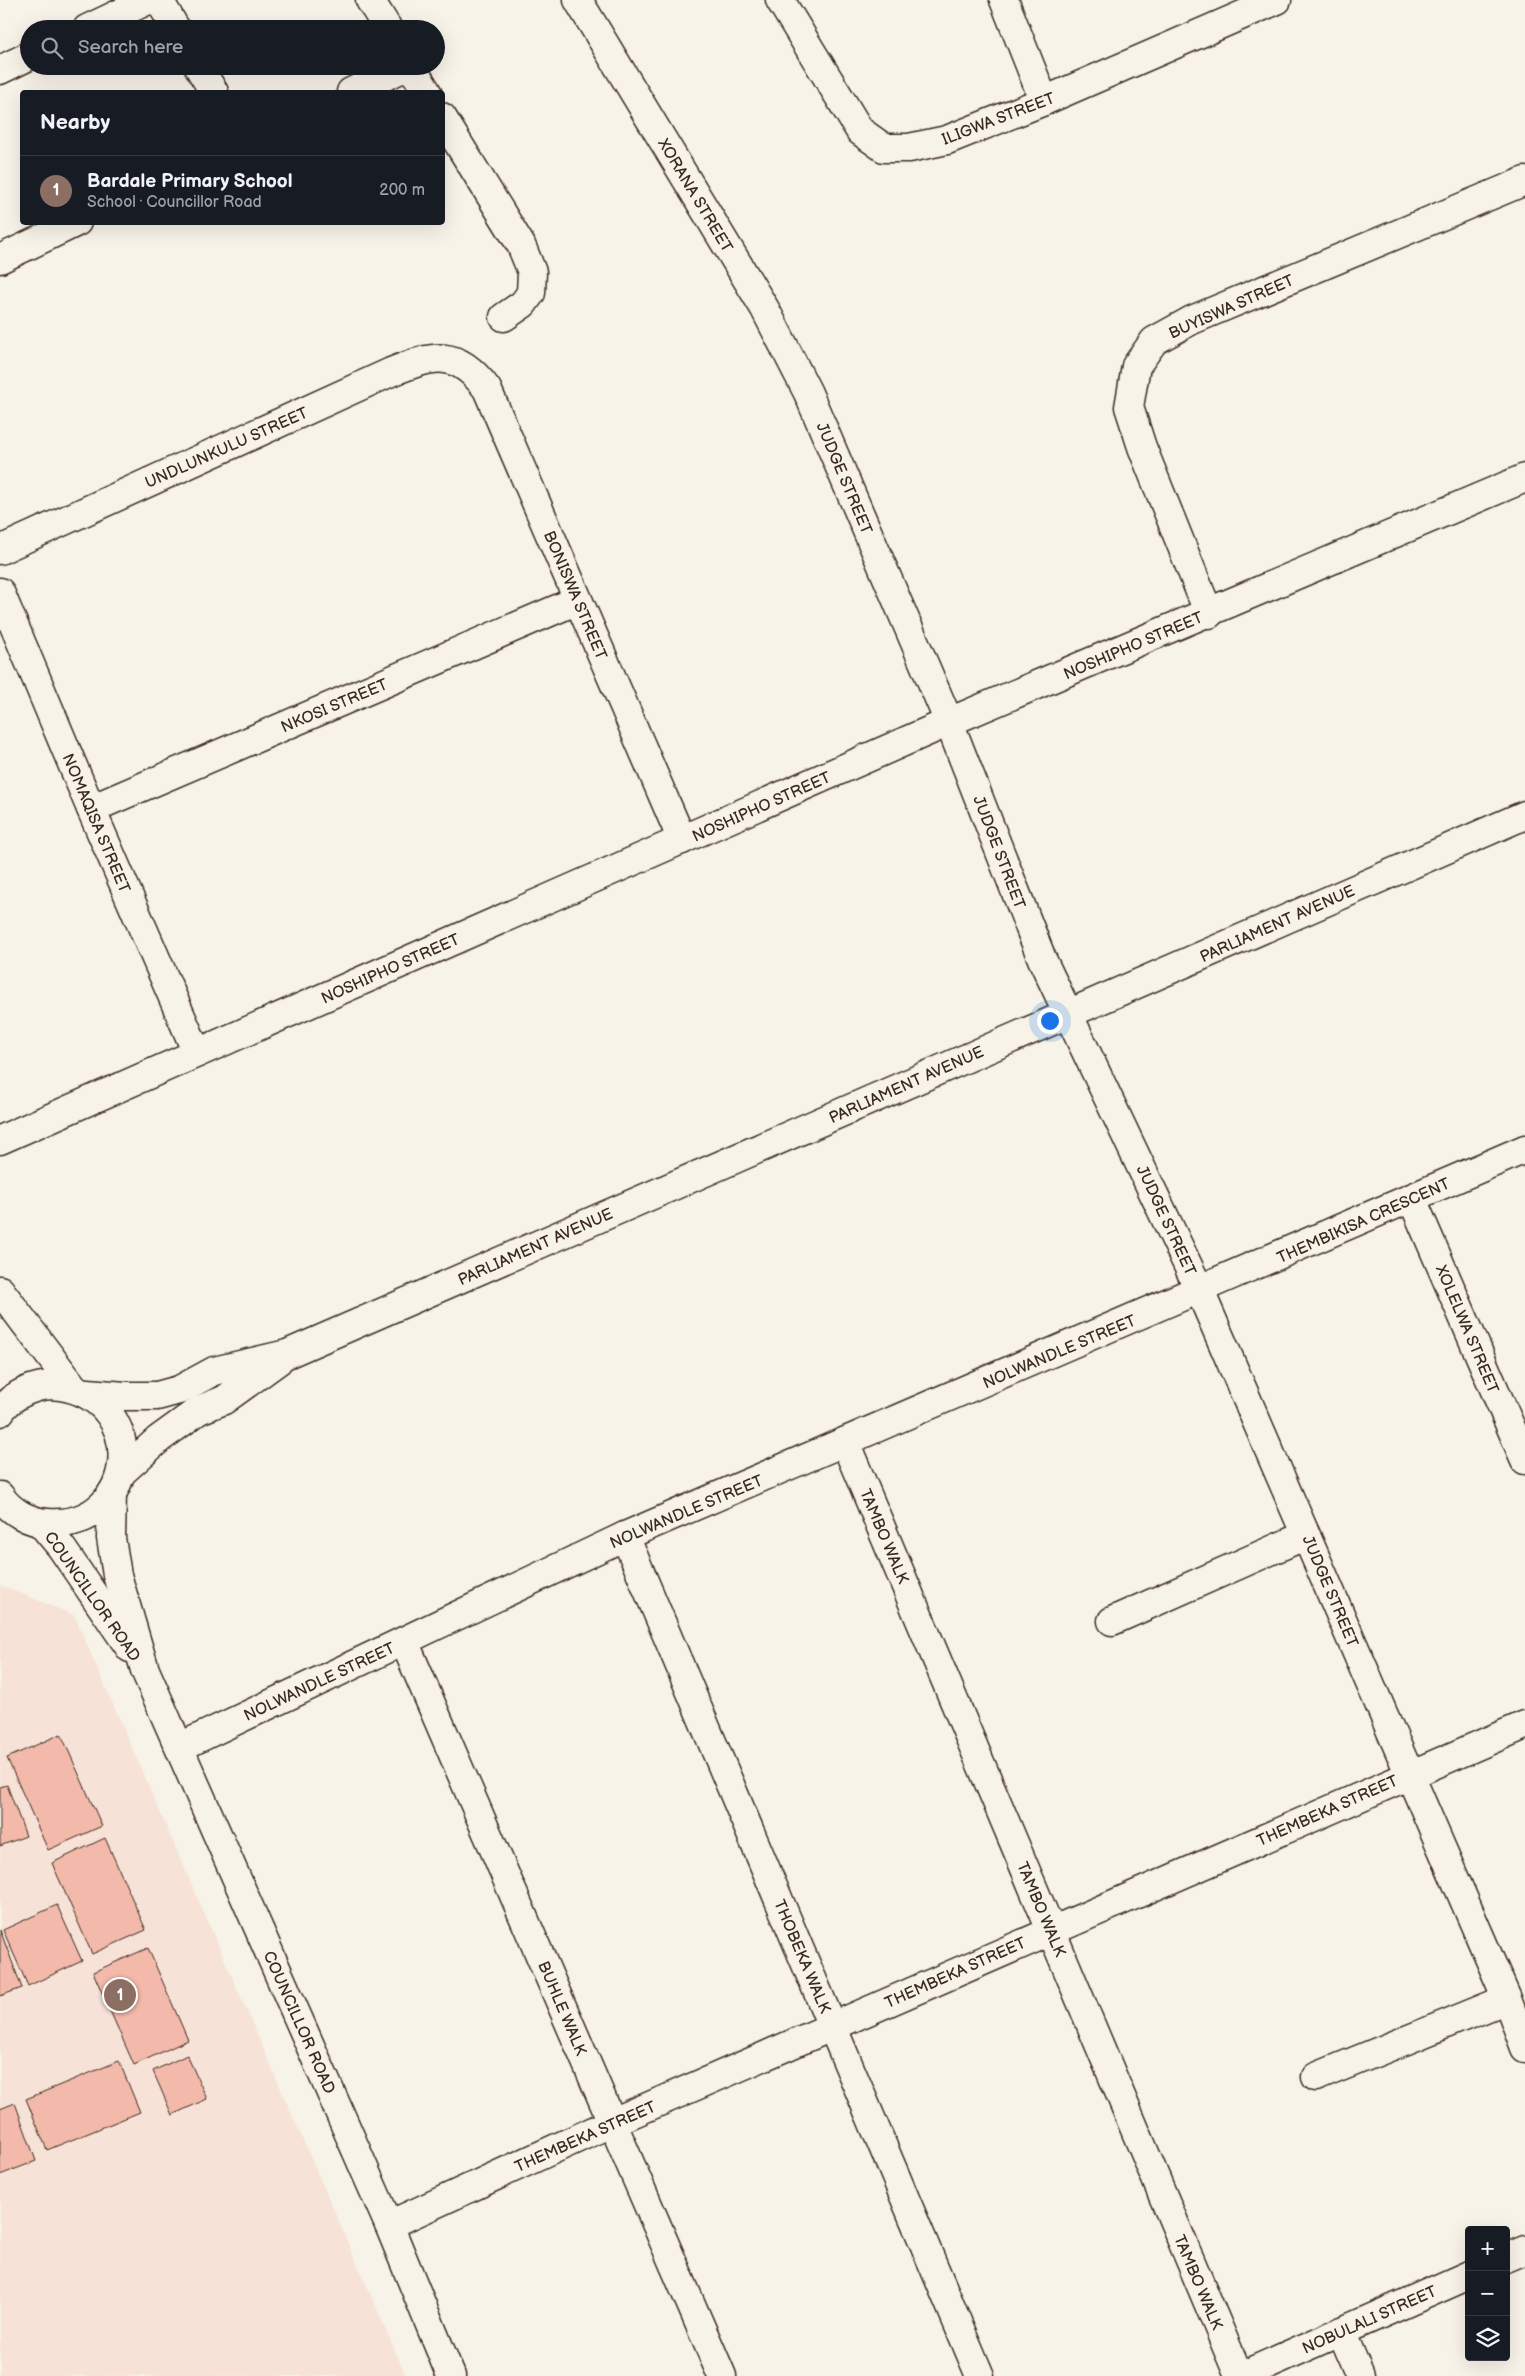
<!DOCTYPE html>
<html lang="en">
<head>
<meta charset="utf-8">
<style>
  body { margin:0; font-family:"Balsamiq Sans",sans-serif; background:#242831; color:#f1f3f6 }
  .controls { position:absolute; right:15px; bottom:15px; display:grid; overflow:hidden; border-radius:5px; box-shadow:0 5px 20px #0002 }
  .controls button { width:45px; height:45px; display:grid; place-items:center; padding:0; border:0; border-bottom:1px solid #363941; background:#171b24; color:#f1f3f6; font:25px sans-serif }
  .you { position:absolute; left:1049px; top:1020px; width:18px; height:18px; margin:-12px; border:4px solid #fff; border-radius:50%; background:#1a73e8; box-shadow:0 0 0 8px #1a73e833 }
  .badge { display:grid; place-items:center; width:32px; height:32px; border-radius:50%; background:#d1495b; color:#fff; font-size:16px; font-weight:700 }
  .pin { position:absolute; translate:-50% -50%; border:2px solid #fff; box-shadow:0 1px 5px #0006 }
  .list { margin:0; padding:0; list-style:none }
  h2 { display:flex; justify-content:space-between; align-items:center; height:65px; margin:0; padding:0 20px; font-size:21px }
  h2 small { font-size:16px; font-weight:400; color:#9ea1a6 }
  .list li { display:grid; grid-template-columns:32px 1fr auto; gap:15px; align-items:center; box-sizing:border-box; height:70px; padding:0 20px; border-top:1px solid #363941 }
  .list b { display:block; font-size:19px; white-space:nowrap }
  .list p { margin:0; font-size:16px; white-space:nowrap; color:#9ea1a6 }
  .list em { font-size:16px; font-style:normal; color:#9ea1a6 }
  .icon { flex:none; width:28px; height:28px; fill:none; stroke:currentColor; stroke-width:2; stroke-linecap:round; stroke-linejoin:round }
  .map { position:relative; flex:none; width:1525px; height:2376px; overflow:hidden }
  .search { position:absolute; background:#171b24; box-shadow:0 5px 20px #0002; left:20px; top:20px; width:425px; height:55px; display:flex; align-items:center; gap:12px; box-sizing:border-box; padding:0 18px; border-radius:28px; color:#9ea1a6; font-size:19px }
  .panel { position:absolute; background:#171b24; box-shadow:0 5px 20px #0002; left:20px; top:90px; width:425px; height:135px; border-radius:5px }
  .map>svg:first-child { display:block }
</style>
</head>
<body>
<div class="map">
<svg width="1525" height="2376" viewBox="0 0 1525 2376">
  <rect width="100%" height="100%" fill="#f7f3e8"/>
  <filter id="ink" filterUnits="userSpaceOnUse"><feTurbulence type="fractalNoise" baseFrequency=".02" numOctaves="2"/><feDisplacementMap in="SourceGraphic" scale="10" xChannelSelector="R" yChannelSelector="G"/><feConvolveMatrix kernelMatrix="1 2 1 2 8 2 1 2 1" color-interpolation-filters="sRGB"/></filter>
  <g filter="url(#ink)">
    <!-- built -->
    <path fill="#f6e2d6" d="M0 1585 74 1615 406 2376H0Z"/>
    <!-- building -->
    <g fill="#f3baab" stroke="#3b2a1e">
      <path d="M61 1734 102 1826 48 1850 7 1758Z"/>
      <path d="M7 1785 26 1836 0 1846V1787Z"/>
      <path d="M105 1838 146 1930 92 1954 52 1863Z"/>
      <path d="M57 1905 82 1961 28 1986 3 1930Z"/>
      <path d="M0 1930 22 1988 0 1996Z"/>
      <path d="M148 1948 188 2040 134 2065 93 1972Z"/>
      <path d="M187 2055 207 2099 172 2115 153 2071Z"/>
      <path d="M119 2061 140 2112 47 2150 26 2099Z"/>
      <path d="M15 2103 36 2161 0 2175V2109Z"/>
    </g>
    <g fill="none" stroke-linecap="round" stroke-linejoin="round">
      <!-- minor casing -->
      <g stroke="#3b2a1e" stroke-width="31">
        <g id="minor">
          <path d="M159 0 176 29"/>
          <path d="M370 0 388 29"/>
          <path d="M578 0 765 309 808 393 949 722 1042 959 1200 1291 1507 1999 1525 2048"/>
          <path d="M780 0 860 131 884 148H909L947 140 1044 101 1277 0"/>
          <path d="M1004 0 1044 101"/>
          <path d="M87 29 148 0"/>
          <path d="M198 66 214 92"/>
          <path d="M411 66 427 92"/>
          <path d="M0 70 29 56"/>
          <path d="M351 92 407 66"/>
          <path d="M442 117 521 245 532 272 531 293 523 304 504 317"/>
          <path d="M0 259 77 222"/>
          <path d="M0 550 391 372C434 355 456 348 487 389L682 840"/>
          <path d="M0 592 91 809 197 1053"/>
          <path d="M1209 614 1142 447 1129 407 1136 366 1154 341 1192 320 1525 181"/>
          <path d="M91 809 578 600"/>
          <path d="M0 1140 949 722 1525 478"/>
          <path d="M1412 1199 1525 1460"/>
          <path d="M0 1290 74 1388"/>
          <path d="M845 1442 1239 2376"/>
          <path d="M112 1493 111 1538 117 1575 145 1670 389 2225 451 2376"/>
          <path d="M41 1523 61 1547 130 1648"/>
          <path d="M625 1536 980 2376"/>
          <path d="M1112 1621 1306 1535"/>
          <path d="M404 1641 722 2376"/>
          <path d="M180 1747 625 1536 1525 1149"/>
          <path d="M1316 2077 1507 1999"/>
          <path d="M389 2225 613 2122 1525 1725"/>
          <path d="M1506 2258 1525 2250"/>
          <path d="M1341 2331 1360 2376"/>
          <path d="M1241 2376 1469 2275"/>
        </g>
      </g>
      <!-- tertiary casing -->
      <g stroke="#3b2a1e" stroke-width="31">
        <g id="tertiary">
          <path d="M88 1393 125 1396H157L179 1390 214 1371 287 1354 1525 815"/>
          <path d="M0 1412C12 1394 39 1382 60 1386 151 1400 139 1529 48 1523 29 1522 11 1512 0 1496"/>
          <path d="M122 1472 159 1439 199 1410 224 1400 278 1361"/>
        </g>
      </g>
      <!-- minor -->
      <use href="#minor" stroke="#f7f3e8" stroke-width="28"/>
      <!-- tertiary -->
      <use href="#tertiary" stroke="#f7f3e8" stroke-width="28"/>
    </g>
  </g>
  <g text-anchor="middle" stroke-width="4.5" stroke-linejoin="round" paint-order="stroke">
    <!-- street labels -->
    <g font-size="16" fill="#3b2a1e" stroke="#f7f3e8">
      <text transform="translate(998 118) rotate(-21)" y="6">ILIGWA STREET</text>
      <text transform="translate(696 195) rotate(59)" y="6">XORANA STREET</text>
      <text transform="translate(1231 306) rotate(-24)" y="6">BUYISWA STREET</text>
      <text transform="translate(226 447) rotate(-24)" y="6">UNDLUNKULU STREET</text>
      <text transform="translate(845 478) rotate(67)" y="6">JUDGE STREET</text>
      <text transform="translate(576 595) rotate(67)" y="6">BONISWA STREET</text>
      <text transform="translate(1133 645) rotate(-23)" y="6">NOSHIPHO STREET</text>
      <text transform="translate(334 705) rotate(-23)" y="6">NKOSI STREET</text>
      <text transform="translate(761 806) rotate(-24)" y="6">NOSHIPHO STREET</text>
      <text transform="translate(97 823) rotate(67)" y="6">NOMAQISA STREET</text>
      <text transform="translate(1000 852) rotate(69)" y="6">JUDGE STREET</text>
      <text transform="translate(1277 923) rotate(-24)" y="6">PARLIAMENT AVENUE</text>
      <text transform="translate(390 968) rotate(-24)" y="6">NOSHIPHO STREET</text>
      <text transform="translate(906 1084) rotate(-24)" y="6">PARLIAMENT AVENUE</text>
      <text transform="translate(1167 1220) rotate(65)" y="6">JUDGE STREET</text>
      <text transform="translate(1363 1220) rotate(-24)" y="6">THEMBIKISA CRESCENT</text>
      <text transform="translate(535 1246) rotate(-24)" y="6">PARLIAMENT AVENUE</text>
      <text transform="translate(1468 1329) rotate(67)" y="6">XOLELWA STREET</text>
      <text transform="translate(1059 1351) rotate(-23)" y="6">NOLWANDLE STREET</text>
      <text transform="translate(686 1511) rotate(-23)" y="6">NOLWANDLE STREET</text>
      <text transform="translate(885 1536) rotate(67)" y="6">TAMBO WALK</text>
      <text transform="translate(1331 1591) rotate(67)" y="6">JUDGE STREET</text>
      <text transform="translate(93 1596) rotate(55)" y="6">COUNCILLOR ROAD</text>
      <text transform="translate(319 1681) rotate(-25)" y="6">NOLWANDLE STREET</text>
      <text transform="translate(1327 1810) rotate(-24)" y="6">THEMBEKA STREET</text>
      <text transform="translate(1042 1909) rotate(67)" y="6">TAMBO WALK</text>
      <text transform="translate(803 1956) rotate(67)" y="6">THOBEKA WALK</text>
      <text transform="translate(955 1972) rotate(-24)" y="6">THEMBEKA STREET</text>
      <text transform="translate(563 2008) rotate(67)" y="6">BUHLE WALK</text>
      <text transform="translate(300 2022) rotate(66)" y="6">COUNCILLOR ROAD</text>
      <text transform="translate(585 2136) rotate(-24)" y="6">THEMBEKA STREET</text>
      <text transform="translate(1199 2282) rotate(67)" y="6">TAMBO WALK</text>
      <text transform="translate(1369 2319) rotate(-24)" y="6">NOBULALI STREET</text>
    </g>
  </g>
</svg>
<div class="controls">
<button>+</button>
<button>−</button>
<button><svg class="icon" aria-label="layers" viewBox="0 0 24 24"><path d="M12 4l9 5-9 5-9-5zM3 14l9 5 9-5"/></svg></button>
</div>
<div class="you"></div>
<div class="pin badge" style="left:120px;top:1995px;background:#8d6e63">1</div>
<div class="search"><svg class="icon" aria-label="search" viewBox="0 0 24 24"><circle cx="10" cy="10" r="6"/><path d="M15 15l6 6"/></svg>Search here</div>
<section class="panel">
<h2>Nearby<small></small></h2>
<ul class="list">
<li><span class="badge" style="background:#8d6e63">1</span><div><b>Bardale Primary School</b><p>School · Councillor Road</p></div><em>200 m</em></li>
</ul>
</section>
</div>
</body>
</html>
